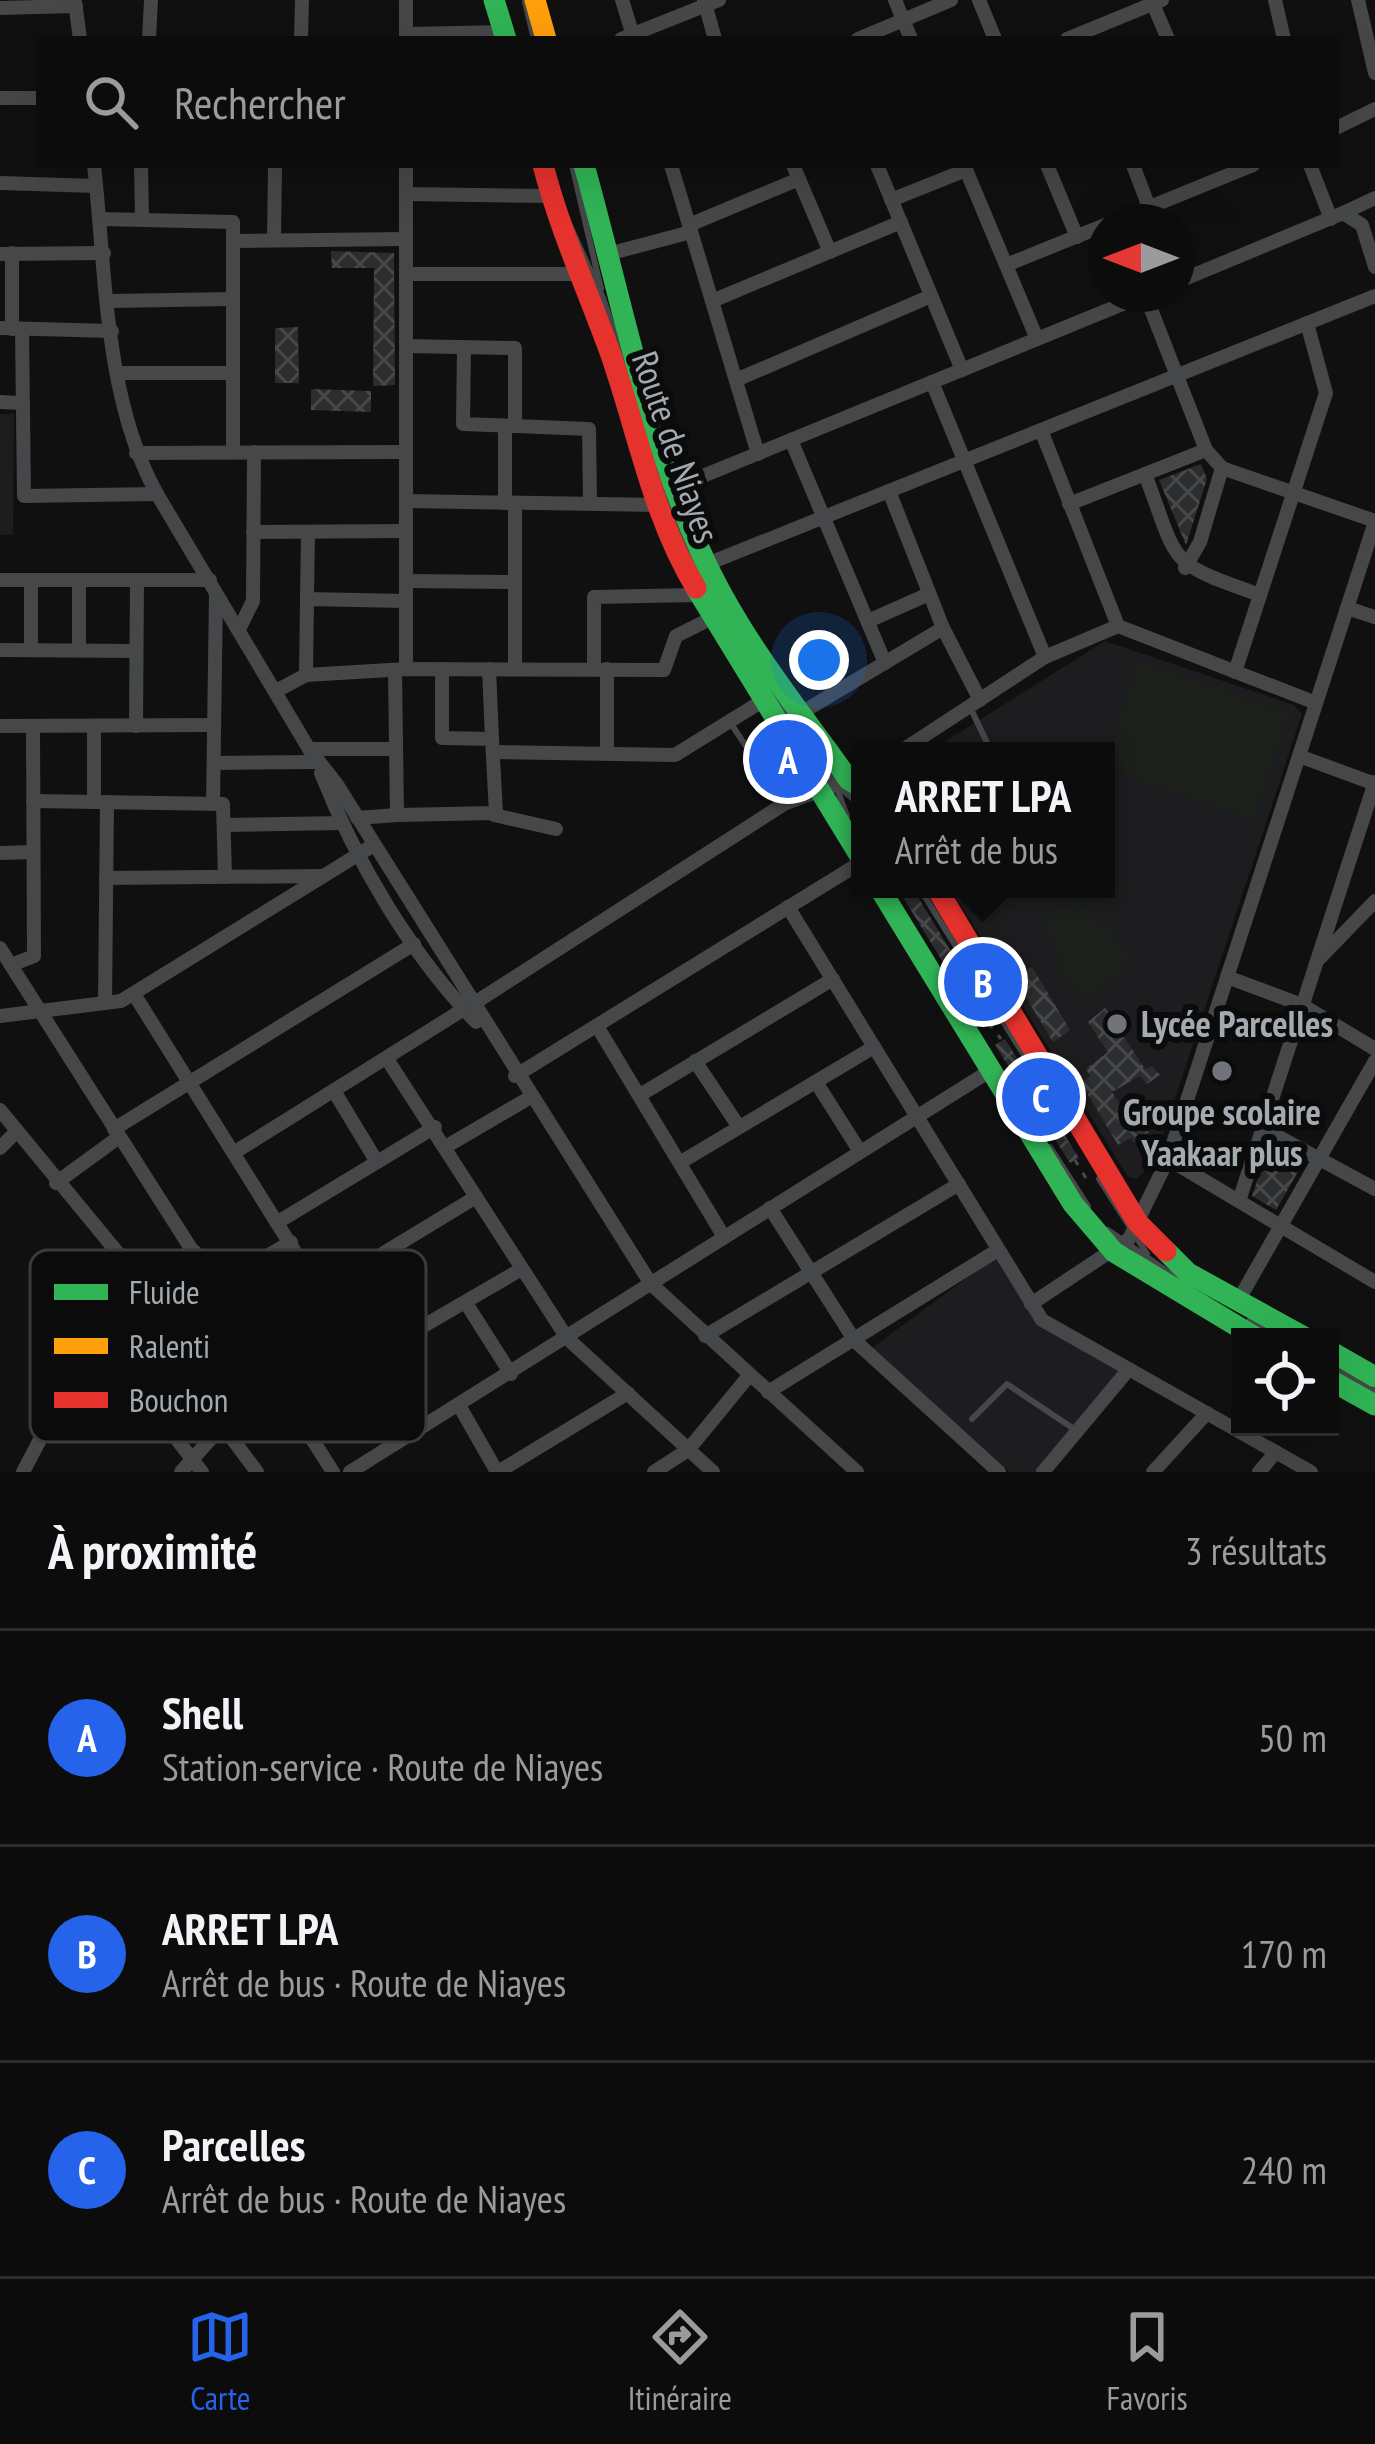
<!DOCTYPE html>
<html lang="fr">
<head>
<meta charset="utf-8">
<style>
  body { margin:0; font-family:"PT Sans Narrow",sans-serif; background:#151516; color:#f1f3f6 }
  .controls { position:absolute; right:36px; bottom:36px; display:grid; overflow:hidden; border-radius:0px; box-shadow:0 12px 48px #0002 }
  .controls button { width:108px; height:108px; display:grid; place-items:center; padding:0; border:0; border-bottom:3px solid #2c2c2e; background:#0c0c0d; color:#f1f3f6; font:60px sans-serif }
  .compass { position:absolute; left:1087px; top:204px; width:108px; height:108px; border-radius:50%; background:#0c0c0d; box-shadow:0 12px 48px #0002; rotate:270deg }
  .you { position:absolute; left:819px; top:660px; width:42px; height:42px; margin:-30px; border:9px solid #fff; border-radius:50%; background:#1a73e8; box-shadow:0 0 0 18px #1a73e833 }
  .badge { display:grid; place-items:center; width:78px; height:78px; border-radius:50%; background:#2563eb; color:#fff; font-size:39px; font-weight:700 }
  .pin { position:absolute; translate:-50% -50%; border:6px solid #fff; box-shadow:0 3px 12px #0006 }
  .popup { position:absolute; left:851px; top:742px; width:264px; height:156px; box-sizing:border-box; display:grid; place-content:center; border-radius:0px; background:#0c0c0d; filter:drop-shadow(0 3px 9px #0005); font-size:39px; white-space:nowrap; color:#9a9b9d }
  .popup b { font-size:45px; color:#f1f3f6 }
  .popup::after { content:''; position:absolute; left:50%; top:100%; margin-left:-24px; border:24px solid transparent; border-top-color:#0c0c0d }
  .list { margin:0; padding:0; list-style:none }
  h2 { display:flex; justify-content:space-between; align-items:center; height:156px; margin:0; padding:0 48px; font-size:51px }
  h2 small { font-size:39px; font-weight:400; color:#9a9b9d }
  .list li { display:grid; grid-template-columns:78px 1fr auto; gap:36px; align-items:center; box-sizing:border-box; height:216px; padding:0 48px; border-top:3px solid #2c2c2e }
  .list b { display:block; font-size:45px; white-space:nowrap }
  .list p { margin:0; font-size:39px; white-space:nowrap; color:#9a9b9d }
  .list em { font-size:39px; font-style:normal; color:#9a9b9d }
  .icon { flex:none; width:66px; height:66px; fill:none; stroke:currentColor; stroke-width:2; stroke-linecap:round; stroke-linejoin:round }
  .map { position:relative; flex:none; width:1375px; height:1472px; overflow:hidden }
  .search { position:absolute; background:#0c0c0d; box-shadow:0 12px 48px #0002; left:36px; right:36px; top:36px; height:132px; display:flex; align-items:center; gap:30px; box-sizing:border-box; padding:0 42px; border-radius:0px; color:#9a9b9d; font-size:45px }
  .sheet { height:804px; background:#0c0c0d }
  nav { display:flex; justify-content:space-around; align-items:center; box-sizing:border-box; height:168px; border-top:3px solid #2c2c2e; background:#0c0c0d; font-size:33px; color:#9a9b9d }
  nav a { display:grid; justify-items:center; gap:6px }
  nav .on { color:#2563eb }
  .map>svg:first-child { display:block }
</style>
</head>
<body>
<div class="map">
<svg width="1375" height="1472" viewBox="0 0 1375 1472">
  <defs>
    <pattern id="building-cross-hatch" width="8" height="8" patternUnits="userSpaceOnUse" patternTransform="scale(3)"><rect width="8" height="8" fill="#2c2d2e"/><path d="M0 0l8 8M0 8l8-8" fill="none" stroke="#47494a"/></pattern>
  </defs>
  <rect width="100%" height="100%" fill="#101011"/>
  <!-- built -->
  <g fill="#1d1d1f">
    <path d="M0 414H14L13 535H0Z"/>
    <path d="M1105 641 1294 705 1302 714 1155 1159 1137 1179 1128 1177 951 889H1106V751H930Z"/>
    <path d="M992 1259 1000 1261 1038 1326 1120 1370V1378L1035 1472H1010L872 1348Z"/>
  </g>
  <!-- green -->
  <g fill="#1b201b">
    <path d="M1138 662 1288 714 1253 818 1106 767Z"/>
    <path d="M1079 898 1100 932 1109 927 1128 959 1120 964 1123 971 1085 995 1080 987 1075 990 1057 962 1063 957 1041 922Z"/>
  </g>
  <!-- building -->
  <g fill="url(#building-cross-hatch)">
    <path d="M331 251 394 253 395 385 373 386 374 268H332Z"/>
    <path d="M298 327 299 383H275V328Z"/>
    <path d="M311 389 371 391V412L311 410Z"/>
    <path d="M1201 464 1207 479 1186 545 1159 480Z"/>
    <path d="M898 889H913L974 989 963 995Z"/>
    <path d="M1032 967 1070 1030 1053 1042 1013 976Z"/>
    <path d="M1105 1008 1145 1069 1152 1066 1160 1075 1147 1084 1140 1076 1112 1092 1135 1127 1143 1125 1149 1132 1134 1143 1131 1138 1118 1145 1081 1083 1090 1076 1086 1069 1108 1052 1088 1022Z"/>
    <path d="M1005 1039 1079 1158 1070 1163 995 1045Z"/>
    <path d="M1269 1145 1303 1163 1276 1210 1252 1196Z"/>
  </g>
  <g fill="none" stroke-linecap="round" stroke-linejoin="round">
    <!-- path -->
    <g stroke="#46484a" stroke-width="3" stroke-dasharray="6 9" stroke-linecap="butt">
      <path d="M970 1000 1001 1039"/>
      <path d="M1075 1160 1090 1185"/>
    </g>
    <!-- lane -->
    <g stroke="#454749" stroke-width="6">
      <path d="M525 2 534 39"/>
      <path d="M572 165 601 289"/>
      <path d="M567 219 603 298 636 396"/>
      <path d="M661 478 694 567"/>
      <path d="M768 685 836 786 847 816"/>
      <path d="M970 707 991 751"/>
      <path d="M730 722 782 801"/>
      <path d="M840 788 860 805"/>
      <path d="M920 889 1059 1111"/>
      <path d="M1050 1147 1088 1206"/>
      <path d="M1099 1179 1147 1254"/>
      <path d="M1108 1230 1181 1281"/>
      <path d="M1249 1321 1277 1337"/>
      <path d="M1330 1367 1375 1392"/>
      <path d="M972 1419 1007 1384 1074 1429"/>
    </g>
    <!-- street -->
    <g stroke="#454749" stroke-width="14">
      <path d="M406 0V39"/>
      <path d="M622 0 634 39"/>
      <path d="M704 0 715 39"/>
      <path d="M895 0 911 39"/>
      <path d="M979 0 995 39"/>
      <path d="M1275 0 1284 39"/>
      <path d="M1358 0 1375 73"/>
      <path d="M75 2 80 39"/>
      <path d="M1153 4 1168 39"/>
      <path d="M0 8 76 6"/>
      <path d="M406 34 504 32"/>
      <path d="M149 39 151 0"/>
      <path d="M301 39 302 0"/>
      <path d="M621 39 719 0"/>
      <path d="M858 39 951 0"/>
      <path d="M1067 39 1162 0"/>
      <path d="M0 98H39"/>
      <path d="M1336 128 1375 109"/>
      <path d="M94 165C106 272 104 398 157 494L309 749 336 783 651 1284 857 1472"/>
      <path d="M141 165 142 219"/>
      <path d="M406 165V669"/>
      <path d="M671 165 758 454"/>
      <path d="M793 165 830 252"/>
      <path d="M877 165 962 370"/>
      <path d="M964 165 1037 339"/>
      <path d="M1047 165 1077 237"/>
      <path d="M1133 165 1149 207"/>
      <path d="M1310 165 1331 219"/>
      <path d="M0 183 96 186"/>
      <path d="M406 194 550 196"/>
      <path d="M891 200 966 170"/>
      <path d="M1343 213 1375 198"/>
      <path d="M100 219 233 222V452"/>
      <path d="M1113 222 1253 165"/>
      <path d="M689 225 799 179"/>
      <path d="M274 240 275 165"/>
      <path d="M233 241 406 239"/>
      <path d="M12 253V329"/>
      <path d="M0 254 104 253"/>
      <path d="M608 254 691 232"/>
      <path d="M1006 265 1105 225"/>
      <path d="M406 274H579"/>
      <path d="M1177 282 1343 213 1362 225 1375 267"/>
      <path d="M1145 294 1206 450 1222 468 1375 521"/>
      <path d="M109 301 233 299"/>
      <path d="M712 301 901 222"/>
      <path d="M0 328 112 331"/>
      <path d="M22 329 24 496 157 494"/>
      <path d="M406 346 515 348V426L463 424 464 347"/>
      <path d="M118 373H233"/>
      <path d="M736 380 931 296"/>
      <path d="M932 382 1045 657"/>
      <path d="M0 402 22 403"/>
      <path d="M515 426 589 429 590 501"/>
      <path d="M1041 430 1118 626"/>
      <path d="M791 440 885 663"/>
      <path d="M136 453 406 452"/>
      <path d="M1145 474C1180 567 1165 561 1260 595"/>
      <path d="M676 487 1147 294"/>
      <path d="M889 491 943 628 980 700"/>
      <path d="M406 501 658 505"/>
      <path d="M505 503V426"/>
      <path d="M1069 504 1206 450"/>
      <path d="M253 532 406 531"/>
      <path d="M707 564 1375 296"/>
      <path d="M1185 568 1200 542 1222 468"/>
      <path d="M0 580H210"/>
      <path d="M406 581 515 582"/>
      <path d="M307 599 308 532"/>
      <path d="M1347 608 1375 617"/>
      <path d="M868 621 929 594"/>
      <path d="M239 629 253 601 254 452"/>
      <path d="M0 650 136 651"/>
      <path d="M31 650V580"/>
      <path d="M79 650V580"/>
      <path d="M489 669 492 739"/>
      <path d="M515 669V503"/>
      <path d="M594 669V597L698 595"/>
      <path d="M607 669V752"/>
      <path d="M1235 672 1326 393 1307 323"/>
      <path d="M306 675 406 669 664 670 676 636 712 618"/>
      <path d="M276 691 306 675 307 599 406 601"/>
      <path d="M801 713 943 628"/>
      <path d="M0 726 214 725"/>
      <path d="M94 726V802"/>
      <path d="M136 726 137 580"/>
      <path d="M309 749H396"/>
      <path d="M901 751 1045 657 1118 626 1316 703"/>
      <path d="M495 752 675 755 764 700"/>
      <path d="M1299 756 1375 784"/>
      <path d="M214 763 317 762"/>
      <path d="M321 773C356 862 410 953 476 1022"/>
      <path d="M33 801 223 804 225 877"/>
      <path d="M213 804 216 594"/>
      <path d="M397 815 496 813 492 739 442 738V669"/>
      <path d="M494 815 556 829"/>
      <path d="M357 818 397 815 395 670"/>
      <path d="M224 825 342 823"/>
      <path d="M0 853 33 852"/>
      <path d="M106 878 323 876"/>
      <path d="M788 907 1042 1320 1311 1472"/>
      <path d="M0 948 333 1472"/>
      <path d="M1320 958 1375 901"/>
      <path d="M11 965 34 956 33 726"/>
      <path d="M1227 977 1302 1005 1375 1049"/>
      <path d="M134 994 410 1436"/>
      <path d="M105 1003 107 802"/>
      <path d="M473 1004 784 804 854 778"/>
      <path d="M0 1016 121 1001 372 846"/>
      <path d="M597 1026 724 1237"/>
      <path d="M387 1059 567 1338 713 1472"/>
      <path d="M695 1061 739 1127"/>
      <path d="M515 1076 860 863"/>
      <path d="M816 1082 859 1150"/>
      <path d="M334 1091 377 1162"/>
      <path d="M640 1095 833 979"/>
      <path d="M0 1110 150 1292"/>
      <path d="M1262 1128 1375 1189"/>
      <path d="M114 1129 414 944"/>
      <path d="M447 1146 529 1098"/>
      <path d="M0 1148 16 1132"/>
      <path d="M235 1152 464 1009"/>
      <path d="M1168 1159 1375 1282"/>
      <path d="M681 1162 874 1047"/>
      <path d="M56 1183 119 1137"/>
      <path d="M1239 1201 1375 782"/>
      <path d="M770 1208 855 1341 999 1472"/>
      <path d="M278 1222 435 1127"/>
      <path d="M216 1286 291 1242"/>
      <path d="M323 1290 476 1197"/>
      <path d="M1238 1301 1375 1061"/>
      <path d="M466 1303 511 1374"/>
      <path d="M1031 1304 1129 1239 1168 1159 1375 522"/>
      <path d="M134 1307 257 1472"/>
      <path d="M705 1336 959 1184"/>
      <path d="M363 1361 520 1270"/>
      <path d="M139 1390 202 1472"/>
      <path d="M768 1392 998 1250"/>
      <path d="M460 1407 497 1472"/>
      <path d="M23 1472 77 1369 195 1252"/>
      <path d="M181 1472 223 1425"/>
      <path d="M350 1472 993 1069"/>
      <path d="M498 1472 628 1393"/>
      <path d="M654 1472 688 1450 748 1377"/>
      <path d="M1043 1472 1129 1369"/>
      <path d="M1153 1472 1207 1413"/>
      <path d="M1259 1472 1276 1452"/>
    </g>
    <!-- fast -->
    <g stroke="#30b455" stroke-width="21">
      <path d="M494 0 506 39"/>
      <path d="M584 165C620 293 645 428 700 550 737 634 796 706 849 780L860 787"/>
      <path d="M696 588 860 856"/>
      <path d="M880 889 1073 1204 1114 1252 1255 1337"/>
      <path d="M1166 1251 1188 1273 1304 1337"/>
      <path d="M1330 1351 1375 1377"/>
      <path d="M1330 1380 1375 1405"/>
    </g>
    <!-- slow -->
    <path stroke="#ff9f0a" stroke-width="21" d="M535 0 546 39"/>
    <!-- jam -->
    <g stroke="#e5322d" stroke-width="21">
      <path d="M543 165C560 231 588 291 611 355 638 433 653 517 696 588"/>
      <path d="M937 889 1138 1223 1166 1251"/>
    </g>
  </g>
  <!-- markers -->
  <g fill="#707478" stroke="#0b0b0c" stroke-width="4.5">
    <circle cx="1117" cy="1024" r="12"/>
    <circle cx="1222" cy="1071" r="12"/>
  </g>
  <g text-anchor="middle" stroke-width="12" stroke-linejoin="round" paint-order="stroke">
    <!-- street labels -->
    <g font-size="36" fill="#a3aab0" stroke="#0b0b0c">
      <text transform="translate(676 447) rotate(71)" y="13">Route de Niayes</text>
    </g>
    <!-- poi labels -->
    <g font-size="36" font-weight="bold" fill="#a3aab0" stroke="#0b0b0c" text-anchor="start">
      <text x="1141" y="1037">Lycée Parcelles</text>
      <text x="1222" y="1125" text-anchor="middle">Groupe scolaire<tspan x="1222" dy="41">Yaakaar plus</tspan></text>
    </g>
  </g>
  <!-- legend -->
  <rect x="30" y="1250" width="396" height="192" rx="18" fill="#0b0b0c" stroke="#393b3d" stroke-width="3"/>
  <rect x="54" y="1284" width="54" height="16" fill="#30b455"/>
  <rect x="54" y="1338" width="54" height="16" fill="#ff9f0a"/>
  <rect x="54" y="1392" width="54" height="16" fill="#e5322d"/>
  <g font-size="33" fill="#a3aab0">
    <text x="129" y="1304">Fluide</text>
    <text x="129" y="1358">Ralenti</text>
    <text x="129" y="1412">Bouchon</text>
  </g>
</svg>
<div class="controls">
<button><svg class="icon" aria-label="locate" viewBox="0 0 24 24"><circle cx="12" cy="12" r="6"/><path d="M12 2v4M12 18v4M2 12h4M18 12h4"/></svg></button>
</div>
<svg class="compass" viewBox="-18 -18 36 36"><path d="M0-13l5 13h-10z" fill="#e53935"/><path d="M0 13l5-13h-10z" fill="#9a9b9d"/></svg>
<div class="you"></div>
<div class="pin badge" style="left:788px;top:759px">A</div>
<div class="pin badge" style="left:983px;top:982px">B</div>
<div class="popup"><b>ARRET LPA</b>Arrêt de bus</div>
<div class="pin badge" style="left:1041px;top:1097px">C</div>
<div class="search"><svg class="icon" aria-label="search" viewBox="0 0 24 24"><circle cx="10" cy="10" r="6"/><path d="M15 15l6 6"/></svg>Rechercher</div>
</div>
<section class="sheet">
<h2>À proximité<small>3 résultats</small></h2>
<ul class="list">
<li><span class="badge">A</span><div><b>Shell</b><p>Station-service · Route de Niayes</p></div><em>50 m</em></li>
<li><span class="badge">B</span><div><b>ARRET LPA</b><p>Arrêt de bus · Route de Niayes</p></div><em>170 m</em></li>
<li><span class="badge">C</span><div><b>Parcelles</b><p>Arrêt de bus · Route de Niayes</p></div><em>240 m</em></li>
</ul>
</section>
<nav>
<a class="on"><svg class="icon" aria-label="map" viewBox="0 0 24 24"><path d="M3 6l6-2 6 2 6-2v14l-6 2-6-2-6 2zM9 4v14M15 6v14"/></svg>Carte</a>
<a><svg class="icon" aria-label="directions" viewBox="0 0 24 24"><path d="M12 3l9 9-9 9-9-9zM9 14v-3h6M13 9l2 2-2 2"/></svg>Itinéraire</a>
<a><svg class="icon" aria-label="saved" viewBox="0 0 24 24"><path d="M7 4h10v16l-5-4-5 4z"/></svg>Favoris</a>
</nav>
</body>
</html>
